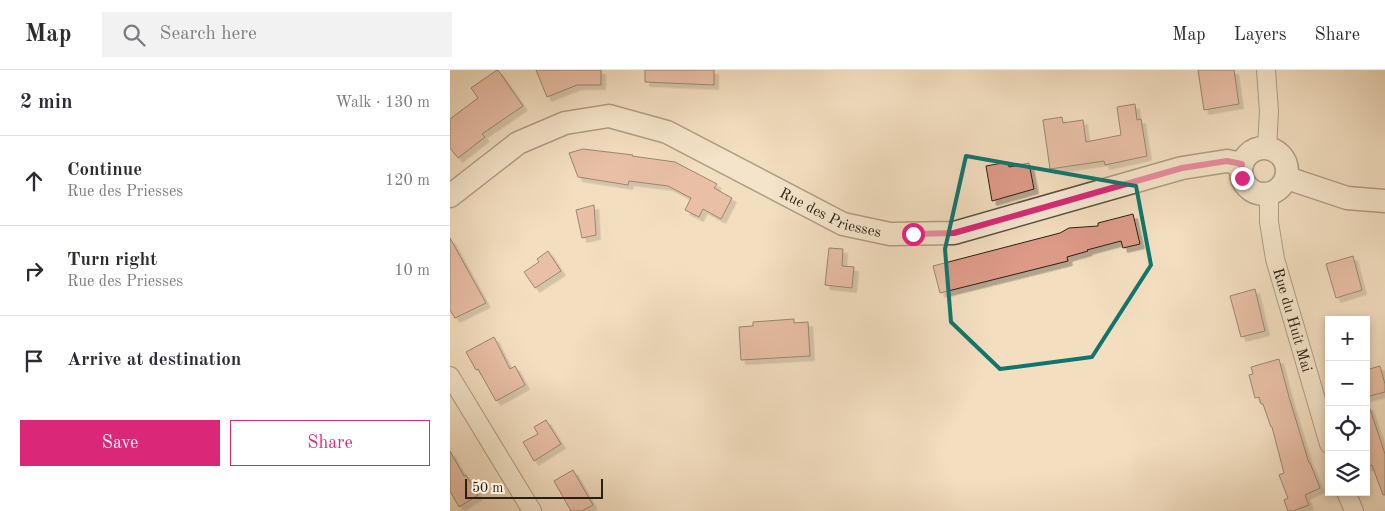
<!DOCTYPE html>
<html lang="en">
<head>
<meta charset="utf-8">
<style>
  body { margin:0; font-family:"Old Standard TT",serif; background:#f2f2f3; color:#2b2b33 }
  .controls { position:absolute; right:15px; bottom:15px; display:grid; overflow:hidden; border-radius:0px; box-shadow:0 2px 8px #0003 }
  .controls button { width:45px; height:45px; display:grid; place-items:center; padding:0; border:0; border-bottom:1px solid #e1e1e2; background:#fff; color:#2b2b33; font:25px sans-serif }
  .scale { position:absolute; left:15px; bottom:12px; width:138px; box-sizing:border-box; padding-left:5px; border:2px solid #292014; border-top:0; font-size:14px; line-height:18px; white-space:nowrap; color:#292014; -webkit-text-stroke:4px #f7ead6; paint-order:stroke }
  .stop { position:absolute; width:15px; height:15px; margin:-11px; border:4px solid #db2777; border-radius:50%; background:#fff }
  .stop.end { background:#db2777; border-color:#fff; box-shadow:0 1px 5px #0008 }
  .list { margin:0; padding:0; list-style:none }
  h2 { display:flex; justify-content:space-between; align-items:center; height:65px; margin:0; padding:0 20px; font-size:21px }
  h2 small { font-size:16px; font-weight:400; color:#7c7c81 }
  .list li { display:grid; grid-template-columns:32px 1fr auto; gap:15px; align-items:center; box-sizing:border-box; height:90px; padding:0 20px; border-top:1px solid #e1e1e2 }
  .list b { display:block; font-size:19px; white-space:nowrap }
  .list p { margin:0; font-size:16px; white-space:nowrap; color:#7c7c81 }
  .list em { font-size:16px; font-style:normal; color:#7c7c81 }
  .actions { display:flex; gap:10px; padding:15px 20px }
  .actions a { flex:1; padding:11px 0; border:1px solid #db2777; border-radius:0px; text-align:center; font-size:18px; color:#db2777 }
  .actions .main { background:#db2777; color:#fff }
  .icon { flex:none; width:28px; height:28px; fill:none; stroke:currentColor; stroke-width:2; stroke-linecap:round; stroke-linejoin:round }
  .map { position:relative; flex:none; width:935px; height:441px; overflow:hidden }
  header { display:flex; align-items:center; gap:30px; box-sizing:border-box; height:70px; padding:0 25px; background:#fff; border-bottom:1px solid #e1e1e2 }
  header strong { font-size:24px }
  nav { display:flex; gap:28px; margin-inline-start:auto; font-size:18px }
  .search { width:350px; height:45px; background:#f2f2f3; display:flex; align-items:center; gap:12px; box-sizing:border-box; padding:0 18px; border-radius:0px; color:#7c7c81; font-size:19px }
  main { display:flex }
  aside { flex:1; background:#fff }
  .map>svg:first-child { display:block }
</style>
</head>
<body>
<header>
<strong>Map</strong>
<div class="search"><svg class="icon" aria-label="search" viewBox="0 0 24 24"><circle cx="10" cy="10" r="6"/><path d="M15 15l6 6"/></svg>Search here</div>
<nav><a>Map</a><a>Layers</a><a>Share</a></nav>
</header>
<main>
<aside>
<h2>2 min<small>Walk · 130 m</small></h2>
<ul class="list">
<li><svg class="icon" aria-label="ahead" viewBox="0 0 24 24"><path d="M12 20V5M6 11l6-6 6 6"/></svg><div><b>Continue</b><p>Rue des Priesses</p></div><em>120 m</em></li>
<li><svg class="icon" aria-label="right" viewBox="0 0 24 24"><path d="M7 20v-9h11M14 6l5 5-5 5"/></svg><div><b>Turn right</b><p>Rue des Priesses</p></div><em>10 m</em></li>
<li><svg class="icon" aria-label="arrive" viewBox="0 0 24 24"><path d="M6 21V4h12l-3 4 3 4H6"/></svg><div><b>Arrive at destination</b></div></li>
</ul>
<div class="actions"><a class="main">Save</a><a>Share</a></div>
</aside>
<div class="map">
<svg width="935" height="441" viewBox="0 0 935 441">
  <defs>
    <filter id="shadow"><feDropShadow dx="4.5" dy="4.5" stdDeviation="0" flood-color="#0004"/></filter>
  </defs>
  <rect width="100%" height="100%" fill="#f3dec0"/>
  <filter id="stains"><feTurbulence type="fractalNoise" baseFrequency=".004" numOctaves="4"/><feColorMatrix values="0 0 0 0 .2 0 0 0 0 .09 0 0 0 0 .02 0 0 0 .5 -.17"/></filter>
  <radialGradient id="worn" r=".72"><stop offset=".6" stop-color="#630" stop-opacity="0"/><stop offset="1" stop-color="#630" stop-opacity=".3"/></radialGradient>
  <!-- building -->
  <g fill="#dd9a87" stroke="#292014" filter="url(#shadow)">
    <path d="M47 0H48L73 36 32 64 35 67 8 88 0 78V49L28 28 21 18Z"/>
    <path d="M86 0H151V15H127L97 27Z"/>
    <path d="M195 0H264V15L195 12Z"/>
    <path d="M748 0H784L789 34 754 40Z"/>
    <path d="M685 34 687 50 691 49 697 86 655 95 654 91 600 99 593 50 612 47 613 53 633 50 636 72 671 65 667 37Z"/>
    <path d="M133 79 183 85 182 86 225 92 267 114 264 118 282 128 271 149 253 139 249 147 235 140 241 128 218 116 179 111 178 115 128 107 119 83Z"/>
    <path d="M558 92 559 97 579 93 584 119 542 131 536 96Z"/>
    <path d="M144 135 146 165 132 168 126 140Z"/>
    <path d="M683 144 690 174 673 178 671 171 637 180 638 181 617 187 618 191 490 223 483 196 610 163 619 158 648 156V153Z"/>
    <path d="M0 168 36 233 5 248 0 240Z"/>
    <path d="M379 178 393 179 392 196 404 197 402 218 375 215Z"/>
    <path d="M98 181 111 201 85 218 74 202 89 192 87 189Z"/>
    <path d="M903 186 912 220 886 228 876 194Z"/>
    <path d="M805 219 815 261 791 267 780 226Z"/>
    <path d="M344 249V253L358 252 360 286 291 290 289 257 303 256V252Z"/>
    <path d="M44 267 60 299 65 296 75 315 46 331 28 299 26 300 16 282Z"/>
    <path d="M829 289 839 327 859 393H860L870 418 855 425 859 435 843 441H838L834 430 838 428 829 405 834 403 822 357H821L813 334H811L809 327 805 328 799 305 803 304 801 297Z"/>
    <path d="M930 296 935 314V322L916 327V300Z"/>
    <path d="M916 336H919L935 384V425H933L922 395 916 397Z"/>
    <path d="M96 350 111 374 84 391 73 372 88 364 84 357Z"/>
    <path d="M0 381 14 406 16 405 28 425 9 437 0 421Z"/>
    <path d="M123 400 143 435 132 441H121L104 411Z"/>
  </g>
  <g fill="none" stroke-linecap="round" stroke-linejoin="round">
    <!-- minor casing -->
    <g stroke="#5c503f" stroke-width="20">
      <g id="minor">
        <path d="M816 0 819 41 817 78"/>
        <path id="s1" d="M819 124V152L825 189 879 374"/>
        <path d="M0 306 82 441"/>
        <path d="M896 422 904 441"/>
      </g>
    </g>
    <!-- tertiary casing -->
    <g stroke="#5c503f" stroke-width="25">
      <g id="tertiary">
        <circle cx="814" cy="101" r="23"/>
        <path d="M837 108 897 128 935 131"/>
        <path id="s2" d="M0 126 68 73 115 53 159 46 217 62 393 154 440 164 504 163 732 98 777 91 792 94"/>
      </g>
    </g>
    <!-- minor -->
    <use href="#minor" stroke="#f7ead6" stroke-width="18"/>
    <!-- tertiary -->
    <use href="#tertiary" stroke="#f7ead6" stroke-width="22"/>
  </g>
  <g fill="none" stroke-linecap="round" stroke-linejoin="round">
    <!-- route -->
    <path stroke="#db2777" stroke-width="6" d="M463 164 504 163 732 98 777 91 792 94 791 101 792 108"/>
  </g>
  <!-- marked area -->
  <path d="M0 0H935V441H0ZM516 86 686 116 701 195 642 287 550 299 501 252 495 179Z" fill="#f3dec0" fill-opacity=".55" fill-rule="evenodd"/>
  <path fill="none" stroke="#0f766e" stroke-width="4" stroke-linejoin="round" d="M516 86 686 116 701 195 642 287 550 299 501 252 495 179Z"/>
  <g text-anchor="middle" stroke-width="4" stroke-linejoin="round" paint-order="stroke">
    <!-- street labels -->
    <g font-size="15" fill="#292014" stroke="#f7ead6">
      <text dy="5" stroke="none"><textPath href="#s2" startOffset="425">Rue des Priesses</textPath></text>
      <text dy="5" stroke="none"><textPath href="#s1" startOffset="129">Rue du Huit Mai</textPath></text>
    </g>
  </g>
  <rect width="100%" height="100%" filter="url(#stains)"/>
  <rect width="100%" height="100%" fill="url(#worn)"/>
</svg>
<div class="controls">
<button>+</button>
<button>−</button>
<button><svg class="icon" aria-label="locate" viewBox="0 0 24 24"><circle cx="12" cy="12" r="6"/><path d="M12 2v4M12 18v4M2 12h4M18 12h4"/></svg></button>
<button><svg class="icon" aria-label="layers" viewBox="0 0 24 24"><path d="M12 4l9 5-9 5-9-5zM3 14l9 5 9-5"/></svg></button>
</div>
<div class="scale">50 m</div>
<div class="stop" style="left:463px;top:164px"></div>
<div class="stop end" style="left:792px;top:108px"></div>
</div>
</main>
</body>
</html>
